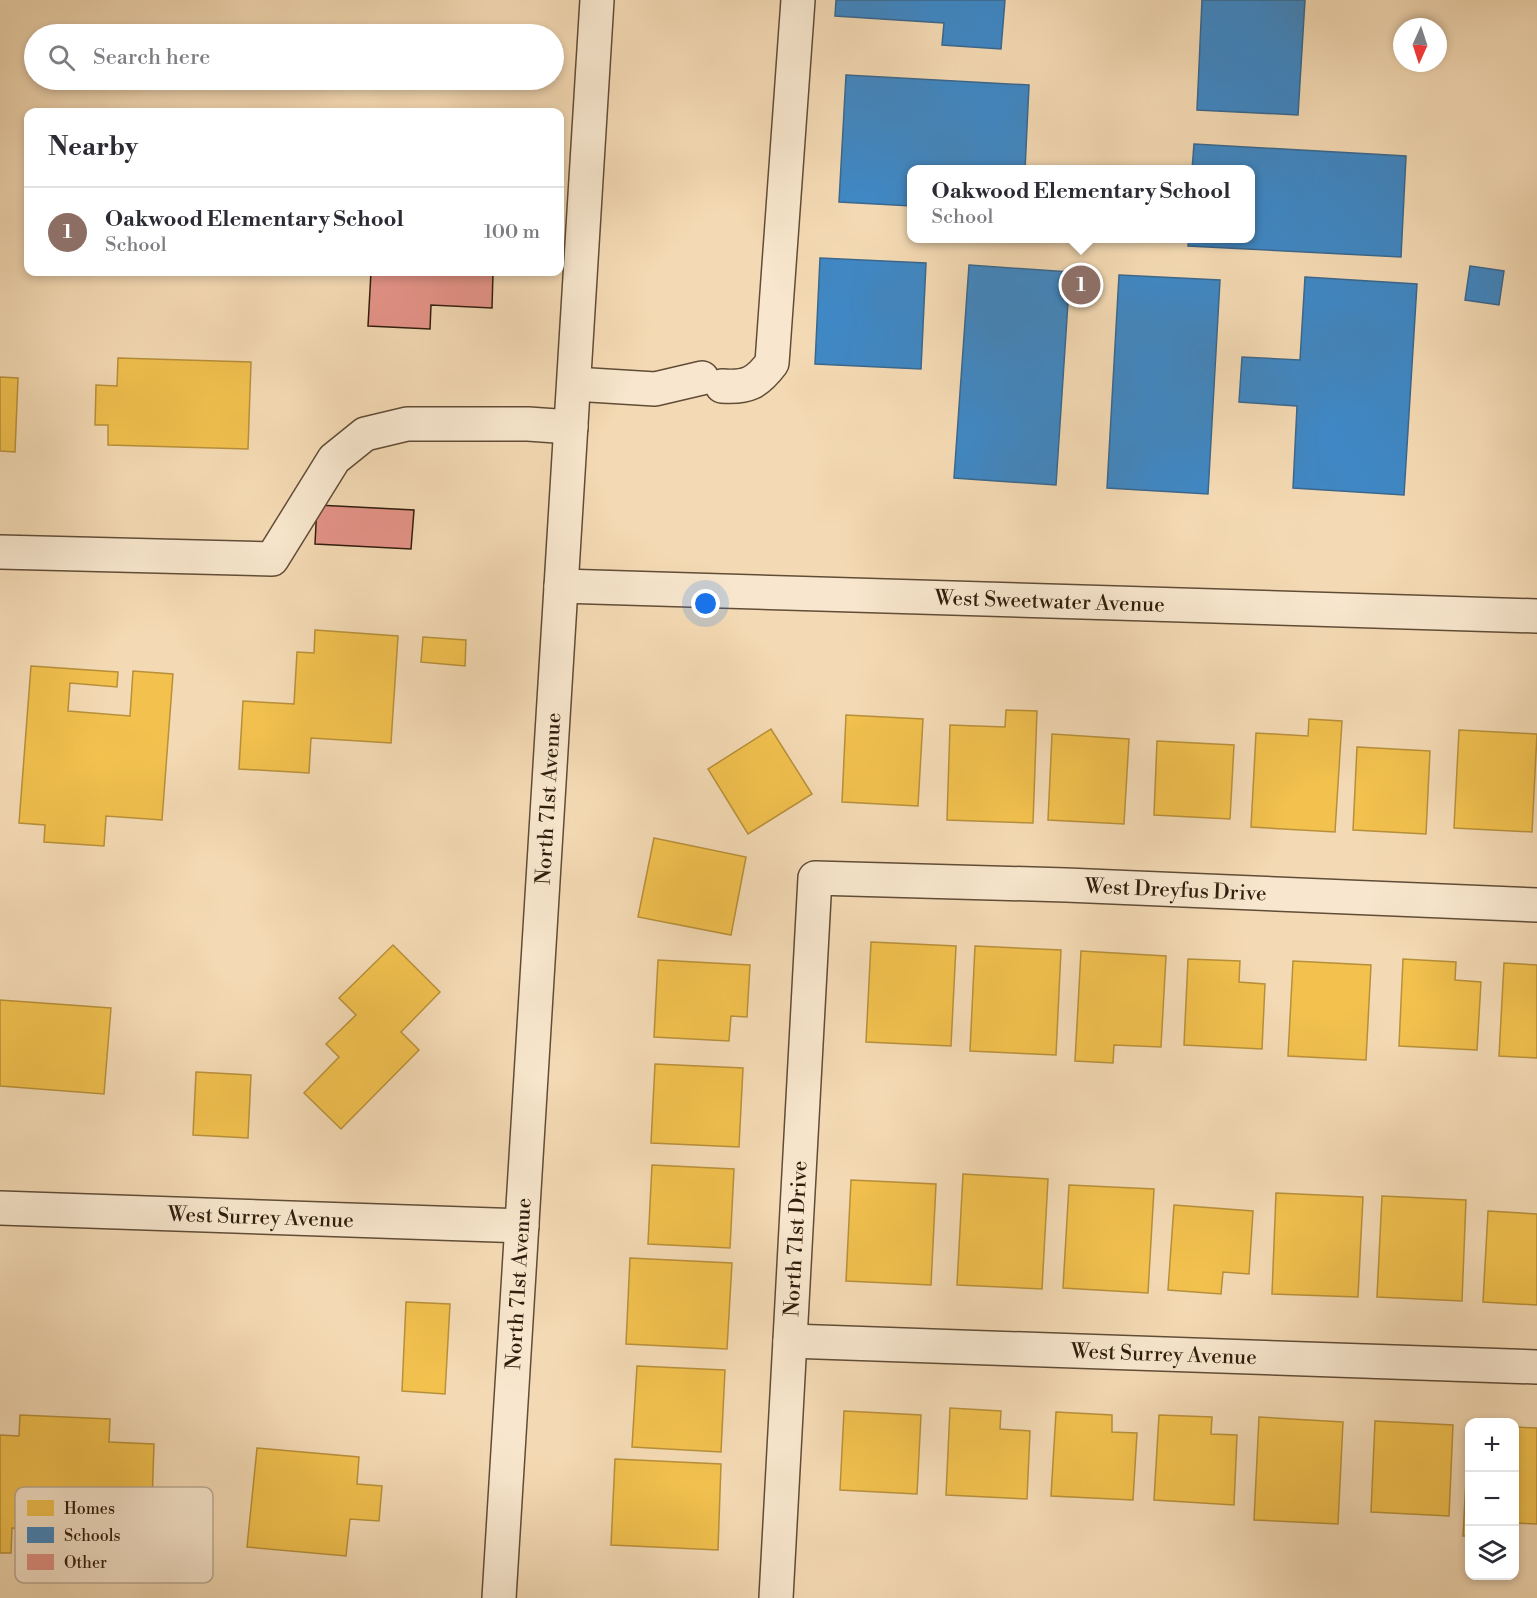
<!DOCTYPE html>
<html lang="en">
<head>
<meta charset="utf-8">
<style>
  body { margin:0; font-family:"Libre Bodoni",serif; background:#f7f7f7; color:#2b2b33 }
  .controls { position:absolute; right:18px; bottom:18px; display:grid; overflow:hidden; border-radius:12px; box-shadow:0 3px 9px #0003 }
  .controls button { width:54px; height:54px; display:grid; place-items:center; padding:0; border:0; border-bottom:2px solid #e1e1e2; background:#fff; color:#2b2b33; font:30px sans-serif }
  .compass { position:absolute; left:1393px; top:18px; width:54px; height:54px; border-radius:50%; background:#fff; box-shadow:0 3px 9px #0003; rotate:183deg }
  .you { position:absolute; left:706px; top:604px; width:21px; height:21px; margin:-15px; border:4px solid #fff; border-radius:50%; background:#1a73e8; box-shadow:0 0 0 9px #1a73e833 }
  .badge { display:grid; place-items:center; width:39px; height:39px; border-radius:50%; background:#8f2418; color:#fff; font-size:20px; font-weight:700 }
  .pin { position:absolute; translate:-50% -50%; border:3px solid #fff; box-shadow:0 2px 6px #0006 }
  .popup { position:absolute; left:907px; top:165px; width:348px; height:78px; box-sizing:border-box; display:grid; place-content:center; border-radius:12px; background:#fff; filter:drop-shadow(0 2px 4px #0005); font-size:20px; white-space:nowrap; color:#7c7c81 }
  .popup b { font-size:22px; color:#2b2b33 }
  .popup::after { content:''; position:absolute; left:50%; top:100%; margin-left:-12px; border:12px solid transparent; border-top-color:#fff }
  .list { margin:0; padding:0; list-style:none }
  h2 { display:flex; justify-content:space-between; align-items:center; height:78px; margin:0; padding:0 24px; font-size:26px }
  h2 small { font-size:20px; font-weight:400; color:#7c7c81 }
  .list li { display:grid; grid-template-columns:39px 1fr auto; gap:18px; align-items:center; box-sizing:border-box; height:90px; padding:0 24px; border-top:2px solid #e1e1e2 }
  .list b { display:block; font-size:22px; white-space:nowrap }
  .list p { margin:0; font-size:20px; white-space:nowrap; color:#7c7c81 }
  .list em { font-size:20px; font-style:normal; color:#7c7c81 }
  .icon { flex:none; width:33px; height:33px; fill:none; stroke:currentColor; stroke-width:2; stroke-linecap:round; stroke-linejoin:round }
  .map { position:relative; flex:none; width:1537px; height:1598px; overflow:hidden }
  .search { position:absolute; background:#fff; box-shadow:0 3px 9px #0003; left:24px; top:24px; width:540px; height:66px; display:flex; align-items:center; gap:15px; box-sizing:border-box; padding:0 21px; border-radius:33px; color:#7c7c81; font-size:22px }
  .panel { position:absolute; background:#fff; box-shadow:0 3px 9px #0003; left:24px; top:108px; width:540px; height:168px; border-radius:12px }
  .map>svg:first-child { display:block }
</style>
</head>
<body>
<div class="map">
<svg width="1537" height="1598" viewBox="0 0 1537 1598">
  <rect width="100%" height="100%" fill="#f4dab4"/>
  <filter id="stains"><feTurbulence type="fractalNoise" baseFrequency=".00333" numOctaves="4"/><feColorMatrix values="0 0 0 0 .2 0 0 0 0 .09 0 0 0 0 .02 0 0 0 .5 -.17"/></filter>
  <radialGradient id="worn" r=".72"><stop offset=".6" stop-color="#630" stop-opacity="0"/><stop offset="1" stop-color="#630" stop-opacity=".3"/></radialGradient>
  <!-- homes -->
  <g fill="#f2c14e" stroke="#b8903a" stroke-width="1.5">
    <path d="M118 358 251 362 248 449 108 445V425H95L96 385 117 386Z"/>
    <path d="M0 377 18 378 15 452 0 451Z"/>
    <path d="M315 630 398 636 391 743 311 738 309 773 239 769 243 701 294 704 297 652 314 653Z"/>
    <path d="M423 637 466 640 465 666 421 662Z"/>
    <path d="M31 666 118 672 117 687 70 683 68 711 130 716 133 671 173 674 162 820 106 816 104 846 44 842 45 825 19 823Z"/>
    <path d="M1006 710 1037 711 1033 823 947 820 950 725 1005 727Z"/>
    <path d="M846 715 923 719 918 806 842 802Z"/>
    <path d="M1309 719 1342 721 1335 832 1251 827 1256 733 1308 736Z"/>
    <path d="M771 729 812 794 748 834 708 769Z"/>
    <path d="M1459 730 1537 734 1532 832 1454 828Z"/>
    <path d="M1052 734 1129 739 1124 824 1048 820Z"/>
    <path d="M1157 741 1234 745 1230 819 1154 815Z"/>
    <path d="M1357 747 1430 751 1426 834 1353 830Z"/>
    <path d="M654 838 746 857 731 935 638 917Z"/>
    <path d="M871 942 956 946 951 1046 866 1042Z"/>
    <path d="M393 945 440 992 401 1032 419 1050 341 1129 304 1093 339 1057 326 1044 356 1015 339 998Z"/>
    <path d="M975 946 1061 950 1056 1055 970 1051Z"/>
    <path d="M1081 951 1166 956 1161 1047 1114 1045 1113 1063 1075 1061Z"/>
    <path d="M1188 959 1240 961 1239 982 1265 984 1262 1049 1184 1045Z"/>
    <path d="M1403 959 1456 962 1455 980 1481 982 1477 1050 1399 1046Z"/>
    <path d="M658 960 750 965 747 1017 731 1016 729 1041 654 1037Z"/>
    <path d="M1293 961 1371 965 1366 1060 1288 1056Z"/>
    <path d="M1504 963 1537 965V1058L1499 1056Z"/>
    <path d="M0 1000 111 1008 104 1094 0 1086Z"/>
    <path d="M655 1064 743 1068 739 1147 651 1143Z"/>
    <path d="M196 1072 251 1075 248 1138 193 1135Z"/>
    <path d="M652 1165 734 1169 730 1248 648 1244Z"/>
    <path d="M963 1174 1048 1179 1042 1289 957 1285Z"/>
    <path d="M851 1180 936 1184 931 1285 846 1281Z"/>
    <path d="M1069 1185 1154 1189 1148 1293 1063 1288Z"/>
    <path d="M1276 1193 1363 1197 1358 1297 1272 1294Z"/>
    <path d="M1382 1196 1466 1200 1462 1301 1377 1297Z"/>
    <path d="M1174 1205 1253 1211 1249 1274 1223 1272 1221 1294 1168 1290Z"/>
    <path d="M1488 1211 1537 1214V1305L1483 1302Z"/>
    <path d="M630 1258 732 1263 727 1349 626 1344Z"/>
    <path d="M406 1302 450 1304 445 1394 402 1391Z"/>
    <path d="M637 1366 725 1370 721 1452 632 1447Z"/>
    <path d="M950 1408 1001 1411 1000 1429 1030 1431 1027 1499 946 1495Z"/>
    <path d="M844 1411 921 1415 917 1494 840 1490Z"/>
    <path d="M1056 1412 1112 1415V1432L1137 1433 1133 1500 1051 1496Z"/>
    <path d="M20 1415 110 1419 109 1442 154 1444 151 1533 12 1528 11 1553H0V1435L19 1436Z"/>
    <path d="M1159 1415 1212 1417 1211 1434 1237 1435 1234 1505 1154 1500Z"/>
    <path d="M1259 1417 1343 1422 1338 1524 1254 1520Z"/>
    <path d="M1375 1421 1453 1425 1449 1516 1371 1512Z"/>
    <path d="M1469 1424 1470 1425V1536H1463Z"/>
    <path d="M1514 1427 1537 1428V1524L1514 1523Z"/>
    <path d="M257 1448 359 1457 357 1484 382 1486 379 1521 350 1519 346 1556 247 1547Z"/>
    <path d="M615 1459 721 1464 718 1550 611 1545Z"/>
  </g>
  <!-- schools -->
  <g fill="#3f88c5" stroke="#3a688e" stroke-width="1.5">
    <path d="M836 0H1005L1001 49 942 45 944 23 835 16Z"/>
    <path d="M1202 0H1305L1298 115 1197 110Z"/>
    <path d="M846 75 1029 85 1025 170H912V206L839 202Z"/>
    <path d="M1194 144 1406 156 1401 257 1188 246 1189 238H1250V170H1192Z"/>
    <path d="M820 258 926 263 921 369 815 364Z"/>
    <path d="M969 265 1070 272 1056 485 954 478Z"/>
    <path d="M1470 266 1504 271 1499 305 1465 300Z"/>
    <path d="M1119 275 1220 280 1208 494 1107 488Z"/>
    <path d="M1305 277 1417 284 1404 495 1293 488 1297 406 1239 402 1242 357 1300 360Z"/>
  </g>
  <!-- building -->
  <g fill="#e59388" stroke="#301d0d" stroke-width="1.5">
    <path d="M371 272H493L492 308 431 305 430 329 368 326Z"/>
    <path d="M317 505 414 510 411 549 315 544Z"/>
  </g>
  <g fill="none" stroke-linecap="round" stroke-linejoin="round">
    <!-- minor casing -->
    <g stroke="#614c37" stroke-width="36">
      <g id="minor">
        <path d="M574 384 655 389 702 378"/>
        <path d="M722 386C747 388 757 383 772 363L798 0"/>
        <path d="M0 552 272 559 334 459 365 434 407 424H528L571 427"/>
        <path id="s1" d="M561 586 1537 616"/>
        <path id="s2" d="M0 1208 522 1226"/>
        <path id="s3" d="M790 1341 1537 1367"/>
        <path id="s4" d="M499 1598 597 0"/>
        <path id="s5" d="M776 1598 815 878 1066 885 1537 905"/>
      </g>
    </g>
    <!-- minor -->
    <use href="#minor" stroke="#f8e7ce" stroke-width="33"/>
  </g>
  <g text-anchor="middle" stroke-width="6" stroke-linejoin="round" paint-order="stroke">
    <!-- street labels -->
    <g font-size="21" fill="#301d0d" stroke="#f8e7ce">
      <text dy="7" stroke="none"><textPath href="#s1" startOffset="489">West Sweetwater Avenue</textPath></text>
      <text dy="7" stroke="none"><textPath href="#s4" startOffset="801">North 71st Avenue</textPath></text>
      <text dy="7" stroke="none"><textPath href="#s5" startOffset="1082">West Dreyfus Drive</textPath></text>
      <text dy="7" stroke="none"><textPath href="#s2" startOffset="261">West Surrey Avenue</textPath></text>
      <text dy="7" stroke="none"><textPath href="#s5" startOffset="360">North 71st Drive</textPath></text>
      <text dy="7" stroke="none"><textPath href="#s4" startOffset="315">North 71st Avenue</textPath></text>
      <text dy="7" stroke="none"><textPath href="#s3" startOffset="374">West Surrey Avenue</textPath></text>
    </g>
  </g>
  <!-- legend -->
  <rect x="15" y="1487" width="198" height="96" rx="9" fill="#f8e7ce" stroke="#bcaa94" stroke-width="1.5"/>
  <rect x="27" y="1500" width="27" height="16" fill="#f2c14e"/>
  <rect x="27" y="1527" width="27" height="16" fill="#3f88c5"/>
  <rect x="27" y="1554" width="27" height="16" fill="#e59388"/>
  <g font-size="16" fill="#301d0d">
    <text x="64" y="1514">Homes</text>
    <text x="64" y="1541">Schools</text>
    <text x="64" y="1568">Other</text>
  </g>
  <rect width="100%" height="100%" filter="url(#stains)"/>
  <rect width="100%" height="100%" fill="url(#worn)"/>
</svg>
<div class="controls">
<button>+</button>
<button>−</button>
<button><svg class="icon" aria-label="layers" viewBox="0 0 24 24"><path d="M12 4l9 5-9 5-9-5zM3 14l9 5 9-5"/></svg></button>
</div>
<svg class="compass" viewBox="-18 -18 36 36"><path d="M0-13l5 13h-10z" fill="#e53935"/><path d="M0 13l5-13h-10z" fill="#7c7c81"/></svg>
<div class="you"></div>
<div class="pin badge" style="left:1081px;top:285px;background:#8d6e63">1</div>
<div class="popup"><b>Oakwood Elementary School</b>School</div>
<div class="search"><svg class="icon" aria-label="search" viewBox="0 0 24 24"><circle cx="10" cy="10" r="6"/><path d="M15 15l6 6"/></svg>Search here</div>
<section class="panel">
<h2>Nearby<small></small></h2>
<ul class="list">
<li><span class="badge" style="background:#8d6e63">1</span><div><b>Oakwood Elementary School</b><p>School</p></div><em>100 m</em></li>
</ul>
</section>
</div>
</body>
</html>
